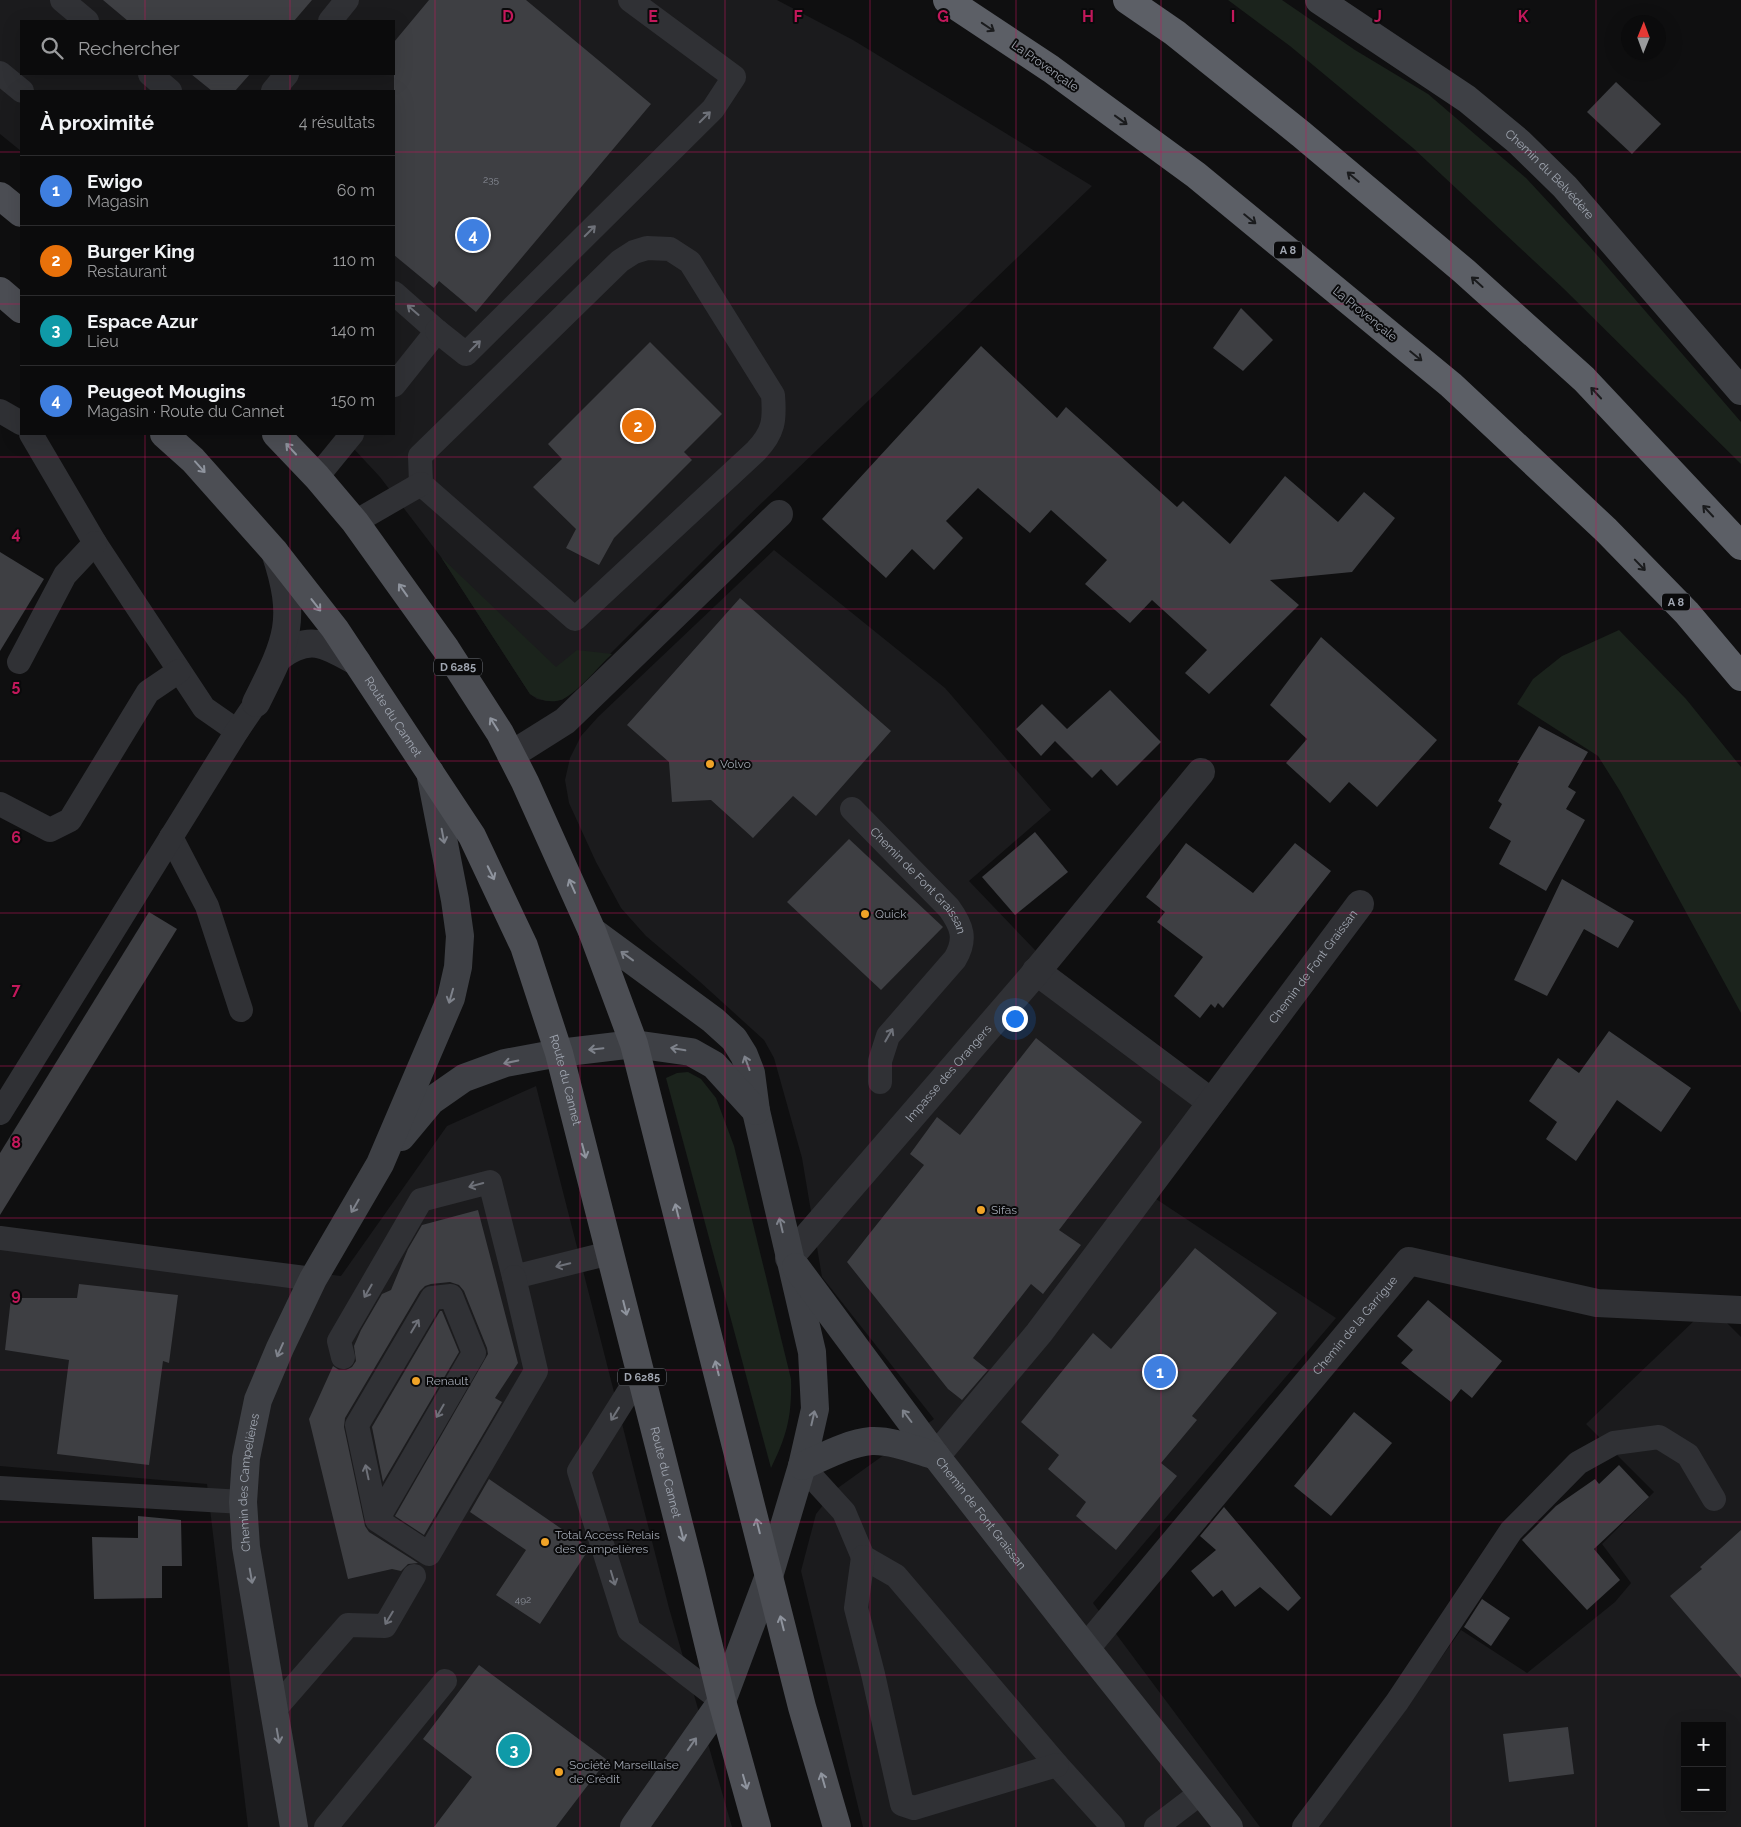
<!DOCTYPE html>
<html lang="fr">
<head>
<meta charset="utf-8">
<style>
  body { margin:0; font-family:Raleway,sans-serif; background:#141415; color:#f1f3f6 }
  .controls { position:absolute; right:15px; bottom:15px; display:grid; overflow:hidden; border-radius:0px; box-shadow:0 5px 20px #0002 }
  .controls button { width:45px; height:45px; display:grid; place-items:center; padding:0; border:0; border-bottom:1px solid #2b2b2d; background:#0b0b0c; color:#f1f3f6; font:25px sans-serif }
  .compass { position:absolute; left:1621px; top:15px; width:45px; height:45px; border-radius:50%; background:#0b0b0c; box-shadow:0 5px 20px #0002; rotate:1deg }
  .you { position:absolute; left:1014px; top:1018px; width:18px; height:18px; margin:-12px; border:4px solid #fff; border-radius:50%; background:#1a73e8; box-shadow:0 0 0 8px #1a73e833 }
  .badge { display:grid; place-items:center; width:32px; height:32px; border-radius:50%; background:#d93025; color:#fff; font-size:16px; font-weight:700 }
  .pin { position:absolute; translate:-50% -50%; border:2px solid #fff; box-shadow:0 1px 5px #0006 }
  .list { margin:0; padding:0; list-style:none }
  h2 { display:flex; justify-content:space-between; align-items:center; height:65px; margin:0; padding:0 20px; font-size:21px }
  h2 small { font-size:16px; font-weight:400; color:#9a9b9d }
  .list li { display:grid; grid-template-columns:32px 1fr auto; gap:15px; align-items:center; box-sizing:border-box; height:70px; padding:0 20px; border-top:1px solid #2b2b2d }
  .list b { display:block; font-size:19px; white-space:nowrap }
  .list p { margin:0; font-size:16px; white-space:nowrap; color:#9a9b9d }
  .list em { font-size:16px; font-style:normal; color:#9a9b9d }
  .icon { flex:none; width:28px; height:28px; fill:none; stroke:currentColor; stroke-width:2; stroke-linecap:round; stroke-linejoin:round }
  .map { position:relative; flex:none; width:1741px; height:1827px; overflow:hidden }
  .search { position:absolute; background:#0b0b0c; box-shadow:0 5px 20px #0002; left:20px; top:20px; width:375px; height:55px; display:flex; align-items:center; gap:12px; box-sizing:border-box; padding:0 18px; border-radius:0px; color:#9a9b9d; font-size:19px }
  .panel { position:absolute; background:#0b0b0c; box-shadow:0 5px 20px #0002; left:20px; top:90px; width:375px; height:345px; border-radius:0px }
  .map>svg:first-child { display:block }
</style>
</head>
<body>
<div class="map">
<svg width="1741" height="1827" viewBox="0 0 1741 1827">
  <rect width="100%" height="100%" fill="#0f0f10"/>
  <!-- built -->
  <g fill="#1b1b1d" fill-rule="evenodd">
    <path d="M0 0H777L853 40 1092 186 744 520 573 691 562 700 547 701 537 699 530 694 441 557 380 477 340 434H394V91H21V151L0 134ZM21 21H394V74H21Z"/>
    <path d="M774 550 945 688 1051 810 969 881 1056 972 1228 1104 1153 1197 1336 1318 1093 1603 1260 1827H863L801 1571 816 1514 835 1490 934 1419 822 1277 802 1158 774 1058 764 1040 699 981 646 936 621 908 596 862 569 803 565 780 570 758 581 736 598 717Z"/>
    <path d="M536 1086 669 1608 732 1827H248L207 1484 0 1466V1234L341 1276 447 1126Z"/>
    <path d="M1722 1318 1741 1337V1827H1319L1461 1630 1527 1673 1615 1602 1631 1583 1602 1544 1654 1492 1586 1424 1696 1319ZM1685 1726H1722V1808H1685Z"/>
  </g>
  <!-- green -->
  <g fill="#1b231c">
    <path d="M1228 0H1282L1355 50 1428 94 1526 178 1590 247 1741 422V464L1563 288 1413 148 1290 46Z"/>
    <path d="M441 557 556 667 577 650 612 654C599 666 578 692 563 699 552 704 539 700 530 694Z"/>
    <path d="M1619 630 1686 699 1741 767V1013L1620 791 1598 756 1517 704 1533 679 1562 656Z"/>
    <path d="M688 1072 701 1079 716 1098 734 1146 791 1379C792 1416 787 1435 771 1468L666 1078 677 1073Z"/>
  </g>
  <!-- building -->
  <g fill="#3e3f43">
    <path d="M103 0H312L294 21H128Z"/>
    <path d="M429 0H526L651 104 476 312 439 281 434 288 394 255V42Z"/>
    <path d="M191 74H250L235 91H212Z"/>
    <path d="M1616 82 1661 124 1632 154 1587 112Z"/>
    <path d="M1241 308 1273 340 1243 371 1213 348Z"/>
    <path d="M650 342 722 414 684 452 692 460 614 538 599 565 566 548 576 529 533 487 562 459 548 444Z"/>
    <path d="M981 346 1057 418 1066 407 1177 507 1183 501 1230 544 1285 476 1338 522 1364 492 1395 518 1352 572 1270 580 1299 605 1209 694 1185 673 1207 650 1152 600 1130 623 1085 584 1107 560 1051 510 1030 533 978 488 946 521 963 538 934 570 912 549 886 578 822 519Z"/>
    <path d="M0 552 44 579 0 651Z"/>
    <path d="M740 598 891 731 816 816 793 796 753 838 711 800 672 802 669 762 627 725Z"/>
    <path d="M1321 637 1437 740 1377 807 1349 782 1330 803 1286 763 1307 739 1270 705Z"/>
    <path d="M1110 690 1161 742 1117 786 1101 769 1092 778 1055 741 1041 756 1016 729 1042 704 1067 729Z"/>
    <path d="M1539 726 1588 752 1568 787 1576 792 1566 809 1585 820 1546 891 1499 864 1511 841 1489 828 1502 804 1498 801 1519 763H1517Z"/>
    <path d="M1035 832 1068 872 1015 915 982 877Z"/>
    <path d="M849 839 943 927 881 990 787 902Z"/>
    <path d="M1186 843 1253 893 1295 843 1331 871 1223 1008 1218 1003 1215 1008 1211 1004 1200 1018 1174 996 1203 957 1157 922 1165 912 1146 897Z"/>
    <path d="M1562 879 1634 921 1618 948 1584 929 1547 996 1514 980Z"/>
    <path d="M149 912 177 929 0 1215V1153Z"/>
    <path d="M1609 1031 1691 1088 1661 1132 1617 1100 1576 1161 1546 1139 1557 1122 1529 1101 1558 1058 1579 1073Z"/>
    <path d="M1036 1038 1142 1122 1059 1230 1081 1245 1043 1294 1031 1284 973 1358 988 1370 962 1400 948 1389 847 1262 924 1165 910 1154 937 1117 960 1135Z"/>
    <path d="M478 1210 518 1363 495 1398 502 1402 424 1535 395 1516 488 1354 487 1348 464 1291 459 1285 450 1282 431 1284 425 1286 420 1291 345 1418 344 1427 365 1526 369 1532 418 1563 408 1564 401 1571 392 1569 348 1579 309 1419 333 1366 339 1370H346L352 1367 356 1361 354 1346 361 1330 382 1294 391 1290 408 1249 422 1225Z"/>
    <path d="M1195 1248 1277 1313 1192 1416 1197 1420 1161 1463 1177 1476 1116 1550 1076 1516 1086 1502 1048 1469 1059 1455 1021 1422 1093 1333 1111 1349Z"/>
    <path d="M79 1284 178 1295 169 1363 163 1361 149 1465 57 1454 69 1360 5 1350 11 1298H77Z"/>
    <path d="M1428 1300 1502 1361 1472 1398 1461 1389 1451 1402 1401 1363 1413 1350 1397 1336Z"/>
    <path d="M440 1311H442L459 1352 383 1482 372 1427Z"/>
    <path d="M1354 1412 1392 1443 1331 1516 1294 1486Z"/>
    <path d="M1619 1465 1649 1497 1594 1549 1620 1580 1587 1610 1522 1540 1556 1506 1595 1479 1599 1484Z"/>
    <path d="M489 1479 588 1547 589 1549 540 1624 496 1595 526 1550 470 1512Z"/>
    <path d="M1224 1507 1301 1598 1288 1611 1260 1587 1235 1607 1222 1590 1213 1597 1191 1571 1216 1550 1200 1536Z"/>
    <path d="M138 1516 181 1520 182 1566H162V1598L94 1599 92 1537 138 1538Z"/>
    <path d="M1741 1530V1678L1670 1596 1702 1569 1700 1567Z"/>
    <path d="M1482 1599 1510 1618 1491 1646 1464 1627Z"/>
    <path d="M479 1665 607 1760 556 1827H434L472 1777 423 1739Z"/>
    <path d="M1568 1727 1574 1774 1509 1782 1503 1734Z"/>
  </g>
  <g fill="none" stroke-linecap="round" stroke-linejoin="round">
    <!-- lane -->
    <g stroke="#303135" stroke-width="24">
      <path d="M62 0 87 21"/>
      <path d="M330 21 347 0"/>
      <path d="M0 73 22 91"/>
      <path d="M150 74 170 91"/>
      <path d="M273 91 287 74"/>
      <path d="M647 248 670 249 690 262 773 395C775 420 774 432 756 451L575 619 421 484 420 456 620 261 634 252Z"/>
      <path d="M394 293 437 331 394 385"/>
      <path d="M437 331 466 354 713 109 734 77 630 0"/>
      <path d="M0 411 21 423"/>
      <path d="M31 434 95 543 204 708 237 731"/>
      <path d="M317 477 352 434"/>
      <path d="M355 522 421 484"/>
      <path d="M19 662 65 575 95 543"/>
      <path d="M0 804 50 830 70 820 148 692 179 671"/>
      <path id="s1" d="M852 809 949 908C962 926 967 939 955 959L888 1036 880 1061V1082"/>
      <path d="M171 837 207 906 241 1010"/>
      <path d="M0 1113 237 731 256 703"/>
      <path d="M0 1238 313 1279"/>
      <path d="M343 1357 339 1341 421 1200 490 1182 514 1277 610 1253"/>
      <path d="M641 1372 579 1471 629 1630 722 1701"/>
      <path d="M802 1466 844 1512 863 1557 896 1576 1057 1765 1113 1827"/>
      <path d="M0 1488 243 1502"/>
      <path d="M377 1520 474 1353 451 1296 432 1298 357 1425 377 1520 429 1554 536 1371 514 1277"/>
      <path d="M863 1557 856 1608 873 1674 902 1804 914 1808 1057 1765"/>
      <path d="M274 1710 348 1625 385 1626 414 1576"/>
      <path d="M326 1827 445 1681"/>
      <path d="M1156 1827 1202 1792"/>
      <path d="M1304 1827 1397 1702 1511 1531 1578 1463 1614 1443 1659 1437 1688 1455 1714 1499"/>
    </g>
    <!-- street -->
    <g stroke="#303135" stroke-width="28">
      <path d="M279 657C310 633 327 645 357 662"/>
      <path d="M256 703C287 641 298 621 275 552"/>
      <path d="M511 755 565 721 779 514"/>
      <path d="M1036 971 1211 1102"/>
      <path id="s2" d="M789 1258 1032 977 1201 772"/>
      <path id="s3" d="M936 1456 1039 1333 1360 904"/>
      <path id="s4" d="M1086 1648 1409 1261 1597 1303 1741 1310"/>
    </g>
    <!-- secondary -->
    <g stroke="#3e4045" stroke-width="28">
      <path id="s5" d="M1319 0 1467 99 1519 142 1565 187 1741 391"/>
      <path d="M592 931 713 1020 734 1039 744 1055 751 1073 756 1111 812 1352 815 1409 802 1466 770 1573 722 1701 634 1827"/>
      <path d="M401 1137 431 1101 464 1078 505 1063 559 1053 634 1044 691 1052 714 1065 756 1111"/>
      <path id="s6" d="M796 1267 936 1456 1086 1648 1229 1827"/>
      <path d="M802 1466C823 1457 848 1443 871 1441 892 1440 916 1450 936 1456"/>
      <path id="s7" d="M294 1827 246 1547 243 1502 246 1458 258 1400 280 1348 313 1279 380 1164 451 998 458 967 460 936 455 900 430 772"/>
    </g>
    <!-- primary -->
    <g stroke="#4c4e54" stroke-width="28">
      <path d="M0 196 21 213"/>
      <path d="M0 291 21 309"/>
      <path id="s8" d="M164 434 193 460 274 551 335 629 472 836 524 946 559 1053 691 1572 722 1701 757 1827"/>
      <path d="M276 434 317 477 355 522 446 649 500 733 525 782 592 931 634 1044 802 1707 837 1827"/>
    </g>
    <!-- highway -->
    <g stroke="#5c5f66" stroke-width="28">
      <path d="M947 0 1051 69 1196 175 1451 385 1606 530 1687 613 1741 677"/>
      <path d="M1127 0 1175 33 1301 134 1464 271 1584 379 1741 546"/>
    </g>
  </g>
  <!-- one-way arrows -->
  <defs><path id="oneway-shaft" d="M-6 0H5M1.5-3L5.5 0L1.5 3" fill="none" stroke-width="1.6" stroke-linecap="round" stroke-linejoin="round" transform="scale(1.25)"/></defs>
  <g stroke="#1a1b1d">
    <use href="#oneway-shaft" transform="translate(988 27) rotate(34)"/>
    <use href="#oneway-shaft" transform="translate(1121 120) rotate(36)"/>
    <use href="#oneway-shaft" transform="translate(1353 177) rotate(-140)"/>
    <use href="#oneway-shaft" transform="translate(1250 219) rotate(39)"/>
    <use href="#oneway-shaft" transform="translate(1477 282) rotate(-138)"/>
    <use href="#oneway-shaft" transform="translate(1416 356) rotate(39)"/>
    <use href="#oneway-shaft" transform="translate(1596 393) rotate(-133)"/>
    <use href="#oneway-shaft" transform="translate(1708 511) rotate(-133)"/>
    <use href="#oneway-shaft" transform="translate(1640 565) rotate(46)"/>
  </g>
  <g stroke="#6e7179">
    <use href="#oneway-shaft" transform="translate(705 117) rotate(-45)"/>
    <use href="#oneway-shaft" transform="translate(590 231) rotate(-45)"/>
    <use href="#oneway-shaft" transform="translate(413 310) rotate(-139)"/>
    <use href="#oneway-shaft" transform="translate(475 346) rotate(-45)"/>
    <use href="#oneway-shaft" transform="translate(889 1035) rotate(-60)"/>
    <use href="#oneway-shaft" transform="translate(476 1185) rotate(165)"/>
    <use href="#oneway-shaft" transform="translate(563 1265) rotate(166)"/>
    <use href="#oneway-shaft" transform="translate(368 1291) rotate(120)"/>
    <use href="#oneway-shaft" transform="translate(415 1326) rotate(-59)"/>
    <use href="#oneway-shaft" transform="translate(440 1411) rotate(120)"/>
    <use href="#oneway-shaft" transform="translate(615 1414) rotate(122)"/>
    <use href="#oneway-shaft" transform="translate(367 1472) rotate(-102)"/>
    <use href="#oneway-shaft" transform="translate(613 1578) rotate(73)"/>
    <use href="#oneway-shaft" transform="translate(389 1618) rotate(121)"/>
  </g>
  <g stroke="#8f949e">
    <use href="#oneway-shaft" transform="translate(291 449) rotate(-133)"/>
    <use href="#oneway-shaft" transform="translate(200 467) rotate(48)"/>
    <use href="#oneway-shaft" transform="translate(403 590) rotate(-125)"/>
    <use href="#oneway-shaft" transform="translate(316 605) rotate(52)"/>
    <use href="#oneway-shaft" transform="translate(494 724) rotate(-122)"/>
    <use href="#oneway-shaft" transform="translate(491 873) rotate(64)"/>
    <use href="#oneway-shaft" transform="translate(572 886) rotate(-114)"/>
    <use href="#oneway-shaft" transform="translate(584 1151) rotate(75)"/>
    <use href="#oneway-shaft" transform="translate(677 1211) rotate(-104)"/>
    <use href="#oneway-shaft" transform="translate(625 1308) rotate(76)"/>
    <use href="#oneway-shaft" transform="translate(717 1368) rotate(-104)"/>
    <use href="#oneway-shaft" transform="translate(758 1526) rotate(-104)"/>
    <use href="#oneway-shaft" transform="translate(682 1534) rotate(76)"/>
    <use href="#oneway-shaft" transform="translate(782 1623) rotate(-104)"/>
    <use href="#oneway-shaft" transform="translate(823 1780) rotate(-106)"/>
    <use href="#oneway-shaft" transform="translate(745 1782) rotate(74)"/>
  </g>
  <g stroke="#7e828b">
    <use href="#oneway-shaft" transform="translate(443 836) rotate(79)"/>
    <use href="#oneway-shaft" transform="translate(627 956) rotate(-144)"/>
    <use href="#oneway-shaft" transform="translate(451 996) rotate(106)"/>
    <use href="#oneway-shaft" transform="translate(596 1049) rotate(174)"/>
    <use href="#oneway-shaft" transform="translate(678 1049) rotate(-170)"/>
    <use href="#oneway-shaft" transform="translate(511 1062) rotate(168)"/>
    <use href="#oneway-shaft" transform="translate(747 1063) rotate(-110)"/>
    <use href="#oneway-shaft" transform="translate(355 1206) rotate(120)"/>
    <use href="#oneway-shaft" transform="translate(781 1225) rotate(-103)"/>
    <use href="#oneway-shaft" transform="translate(280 1350) rotate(114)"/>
    <use href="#oneway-shaft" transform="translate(907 1416) rotate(-127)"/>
    <use href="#oneway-shaft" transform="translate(813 1418) rotate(-77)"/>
    <use href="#oneway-shaft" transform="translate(251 1576) rotate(80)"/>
    <use href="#oneway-shaft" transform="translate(278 1736) rotate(80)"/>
    <use href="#oneway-shaft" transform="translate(692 1744) rotate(-55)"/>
  </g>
  <!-- grid -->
  <path fill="none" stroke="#c2185b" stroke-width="1" stroke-opacity="0.55" d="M145 0V21M290 0V21M435 0V1827M580 0V1827M725 0V1827M870 0V1827M1016 0V1827M1161 0V1827M1306 0V1827M1451 0V1827M1596 0V1827M145 74V91M290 74V91M0 152H21M394 152H1741M0 304H21M394 304H1741M145 434V1827M290 434V1827M0 457H1741M0 609H1741M0 761H1741M0 913H1741M0 1066H1741M0 1218H1741M0 1370H1741M0 1522H1741M0 1675H1741"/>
  <!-- markers -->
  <g fill="#f0a327" stroke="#0a0a0b" stroke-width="2">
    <circle cx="710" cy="764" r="5"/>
    <circle cx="865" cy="914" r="5"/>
    <circle cx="981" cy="1210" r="5"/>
    <circle cx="416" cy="1381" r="5"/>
    <circle cx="545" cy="1542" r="5"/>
    <circle cx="559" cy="1772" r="5"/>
  </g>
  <g text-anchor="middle" stroke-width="4" stroke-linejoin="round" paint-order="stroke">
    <!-- number labels -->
    <g font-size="10" fill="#888c96">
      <text x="491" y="183">235</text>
      <text x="523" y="1603">492</text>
    </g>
    <!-- shield labels -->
    <g fill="#0a0a0b" stroke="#73777f" stroke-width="1">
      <rect x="1274" y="241.5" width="28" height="17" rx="4"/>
      <rect x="1662" y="593.5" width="28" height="17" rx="4"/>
      <rect x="434" y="658.5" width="48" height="17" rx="4"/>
      <rect x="618" y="1368.5" width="48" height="17" rx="4"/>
    </g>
    <g font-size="11" font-weight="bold" fill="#a0a6b1">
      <text x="1288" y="254">A 8</text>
      <text x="1676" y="606">A 8</text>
      <text x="458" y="671">D 6285</text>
      <text x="642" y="1381">D 6285</text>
    </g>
    <!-- street labels -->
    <g font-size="12" fill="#a0a6b1" stroke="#0a0a0b">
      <text transform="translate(1045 66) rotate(35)" y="4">La Provençale</text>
      <text dy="4" stroke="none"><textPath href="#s5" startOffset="290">Chemin du Belvédère</textPath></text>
      <text transform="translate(1365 314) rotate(39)" y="4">La Provençale</text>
      <text dy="4" stroke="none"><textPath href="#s8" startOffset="365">Route du Cannet</textPath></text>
      <text dy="4" stroke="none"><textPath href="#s1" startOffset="98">Chemin de Font Graissan</textPath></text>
      <text dy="4" stroke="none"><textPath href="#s3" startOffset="618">Chemin de Font Graissan</textPath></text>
      <text dy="4" stroke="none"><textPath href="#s2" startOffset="244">Impasse des Orangers</textPath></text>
      <text dy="4" stroke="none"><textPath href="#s8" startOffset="770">Route du Cannet</textPath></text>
      <text dy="4" stroke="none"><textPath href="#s4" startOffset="420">Chemin de la Garrigue</textPath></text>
      <text dy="4" stroke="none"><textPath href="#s8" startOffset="1175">Route du Cannet</textPath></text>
      <text dy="4" stroke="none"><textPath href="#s7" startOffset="349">Chemin des Campelières</textPath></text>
      <text dy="4" stroke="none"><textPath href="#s6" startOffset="308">Chemin de Font Graissan</textPath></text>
    </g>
    <!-- poi labels -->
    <g font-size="12" fill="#a0a6b1" stroke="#0a0a0b" text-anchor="start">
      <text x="720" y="768">Volvo</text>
      <text x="875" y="918">Quick</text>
      <text x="991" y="1214">Sifas</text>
      <text x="426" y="1385">Renault</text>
      <text x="555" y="1539">Total Access Relais<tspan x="555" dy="14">des Campelières</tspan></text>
      <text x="569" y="1769">Société Marseillaise<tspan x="569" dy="14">de Crédit</tspan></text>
    </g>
  </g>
  <g font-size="16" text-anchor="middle" font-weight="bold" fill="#c2185b" stroke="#0a0a0b" stroke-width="4" stroke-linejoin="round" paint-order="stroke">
    <text x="508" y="22">D</text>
    <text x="653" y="22">E</text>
    <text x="798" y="22">F</text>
    <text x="943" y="22">G</text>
    <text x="1088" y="22">H</text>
    <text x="1233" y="22">I</text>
    <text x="1378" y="22">J</text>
    <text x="1523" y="22">K</text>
    <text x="16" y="539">4</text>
    <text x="16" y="691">5</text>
    <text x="16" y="843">6</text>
    <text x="16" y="995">7</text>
    <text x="16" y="1148">8</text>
    <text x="16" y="1300">9</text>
  </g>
</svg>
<div class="controls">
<button>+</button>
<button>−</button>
</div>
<svg class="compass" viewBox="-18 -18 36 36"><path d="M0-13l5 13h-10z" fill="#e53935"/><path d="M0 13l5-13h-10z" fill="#9a9b9d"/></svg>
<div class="you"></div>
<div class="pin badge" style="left:1160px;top:1372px;background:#3f7fe0">1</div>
<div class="pin badge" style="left:638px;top:426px;background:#e8710a">2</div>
<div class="pin badge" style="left:514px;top:1750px;background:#0f9aa8">3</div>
<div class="pin badge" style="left:473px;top:235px;background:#3f7fe0">4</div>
<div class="search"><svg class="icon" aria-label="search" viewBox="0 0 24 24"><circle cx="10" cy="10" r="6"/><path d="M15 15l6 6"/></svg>Rechercher</div>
<section class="panel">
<h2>À proximité<small>4 résultats</small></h2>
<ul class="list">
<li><span class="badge" style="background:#3f7fe0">1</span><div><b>Ewigo</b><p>Magasin</p></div><em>60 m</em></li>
<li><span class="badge" style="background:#e8710a">2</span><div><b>Burger King</b><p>Restaurant</p></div><em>110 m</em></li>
<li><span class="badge" style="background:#0f9aa8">3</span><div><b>Espace Azur</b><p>Lieu</p></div><em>140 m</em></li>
<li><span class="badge" style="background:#3f7fe0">4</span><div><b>Peugeot Mougins</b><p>Magasin · Route du Cannet</p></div><em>150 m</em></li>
</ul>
</section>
</div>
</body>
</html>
